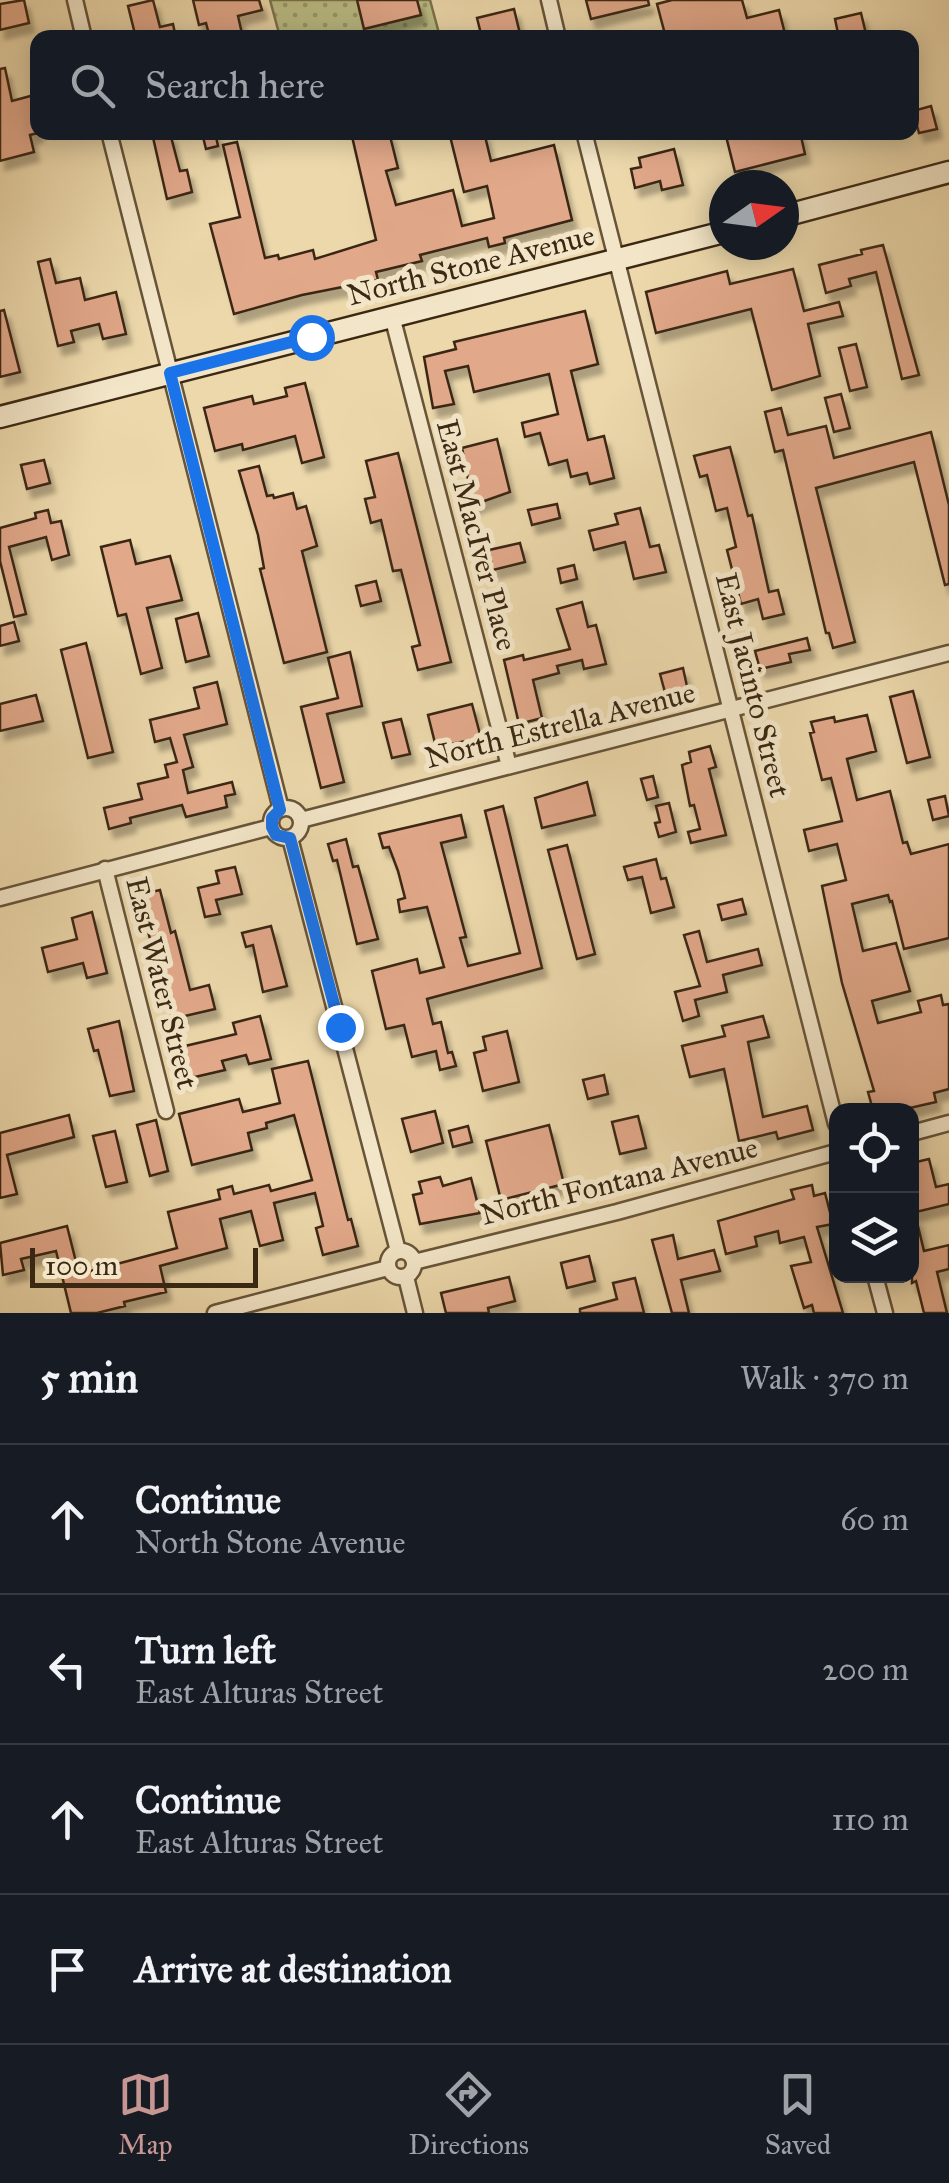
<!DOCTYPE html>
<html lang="en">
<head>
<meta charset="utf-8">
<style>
  body { margin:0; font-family:"IM FELL Great Primer",serif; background:#242831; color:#f1f3f6 }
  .controls { position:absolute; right:30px; bottom:30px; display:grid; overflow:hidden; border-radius:20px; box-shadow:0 5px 25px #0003 }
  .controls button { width:90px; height:90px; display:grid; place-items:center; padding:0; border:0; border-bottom:2px solid #363941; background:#171b24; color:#f1f3f6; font:50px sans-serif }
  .compass { position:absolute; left:709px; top:170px; width:90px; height:90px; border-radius:50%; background:#171b24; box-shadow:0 5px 25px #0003; rotate:76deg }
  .scale { position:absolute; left:30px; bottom:25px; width:228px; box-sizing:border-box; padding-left:10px; border:5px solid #3b2813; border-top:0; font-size:28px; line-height:35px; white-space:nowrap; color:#3b2813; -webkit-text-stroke:8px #f3e6c8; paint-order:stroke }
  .stop { position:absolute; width:30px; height:30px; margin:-22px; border:8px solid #1a73e8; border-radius:50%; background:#fff }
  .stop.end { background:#1a73e8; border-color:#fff; box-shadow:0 2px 10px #0008 }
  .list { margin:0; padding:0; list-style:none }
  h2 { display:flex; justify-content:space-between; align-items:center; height:130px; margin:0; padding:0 40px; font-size:42px }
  h2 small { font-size:32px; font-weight:400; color:#9ea1a6 }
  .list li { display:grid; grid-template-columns:65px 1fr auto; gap:30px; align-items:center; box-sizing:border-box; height:150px; padding:0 40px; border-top:2px solid #363941 }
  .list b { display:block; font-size:38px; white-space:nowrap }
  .list p { margin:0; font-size:32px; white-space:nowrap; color:#9ea1a6 }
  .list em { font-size:32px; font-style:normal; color:#9ea1a6 }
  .icon { flex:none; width:55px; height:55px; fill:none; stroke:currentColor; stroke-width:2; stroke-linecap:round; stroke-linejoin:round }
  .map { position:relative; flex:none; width:949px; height:1313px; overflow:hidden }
  .search { position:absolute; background:#171b24; box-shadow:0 5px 25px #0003; left:30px; right:30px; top:30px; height:110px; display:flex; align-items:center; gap:25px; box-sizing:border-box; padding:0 35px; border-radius:20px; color:#9ea1a6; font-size:38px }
  .sheet { height:730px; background:#171b24 }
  nav { display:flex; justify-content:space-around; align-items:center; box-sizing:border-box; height:140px; border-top:2px solid #363941; background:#171b24; font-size:28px; color:#9ea1a6 }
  nav a { display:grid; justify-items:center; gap:5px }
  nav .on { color:#c59692 }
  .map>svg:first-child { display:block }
</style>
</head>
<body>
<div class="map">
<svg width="949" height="1313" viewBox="0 0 949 1313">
  <defs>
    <pattern id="park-dots" width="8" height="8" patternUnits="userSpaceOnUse" patternTransform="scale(2.5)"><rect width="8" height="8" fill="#bbbe86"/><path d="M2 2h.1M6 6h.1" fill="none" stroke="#999a6c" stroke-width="1.8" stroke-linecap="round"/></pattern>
    <filter id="shadow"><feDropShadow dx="5" dy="9" stdDeviation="2.5" flood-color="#0004"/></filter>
  </defs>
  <rect width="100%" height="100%" fill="#ecd8ab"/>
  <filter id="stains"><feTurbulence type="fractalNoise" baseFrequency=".002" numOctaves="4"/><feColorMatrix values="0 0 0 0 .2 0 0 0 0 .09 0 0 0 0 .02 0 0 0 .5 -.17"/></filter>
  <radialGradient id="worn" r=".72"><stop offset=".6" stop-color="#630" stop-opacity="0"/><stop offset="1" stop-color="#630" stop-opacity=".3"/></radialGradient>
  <!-- park -->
  <path fill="url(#park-dots)" stroke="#7b734c" stroke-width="2.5" d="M270 0H430L440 37H280Z"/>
  <!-- building -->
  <g fill="#e1a88a" stroke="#3b2813" stroke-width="2.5" filter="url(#shadow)">
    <path d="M24 0 29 23 0 30V4Z"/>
    <path d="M153 0 160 27 173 24 176 38H136L128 6Z"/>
    <path d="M193 0H259L262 10 238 16 243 38H210L206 23 199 25Z"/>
    <path d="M357 0H417L421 15 364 29Z"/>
    <path d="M586 0H648L649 5 591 19Z"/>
    <path d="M672 0H742L747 18 779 10 786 38H666L657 4Z"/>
    <path d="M514 9 520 34 482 38 477 18Z"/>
    <path d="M861 13 867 38H839L835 19Z"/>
    <path d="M5 68 12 101 38 94V133L30 135 34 152 0 161V69Z"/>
    <path d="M931 106 937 129 919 133 913 111Z"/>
    <path d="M215 132 218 146 206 149 202 133Z"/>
    <path d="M351 132H389L398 168 386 171 396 205 453 190 462 226 494 218 487 186 464 192 449 132H484L491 161 554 145 572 220 504 238 505 243 489 247 487 238 420 255 422 261 376 272 378 280 302 295 234 314 210 224 240 217 223 145 237 142 265 258 278 255 279 259 313 250 315 259 376 240Z"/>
    <path d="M725 132H800L805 154 735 172Z"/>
    <path d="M152 133H170L180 171 187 170 192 192 167 199Z"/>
    <path d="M674 149 683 185 662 190 660 181 635 188 631 169 641 167 639 158Z"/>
    <path d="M883 245 919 375 902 379 876 272 849 279 851 286 826 293 819 265 862 254 861 250Z"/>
    <path d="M50 259 56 283 80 278 85 300 116 292 126 334 103 339 99 324 71 331 74 342 58 346 38 262Z"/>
    <path d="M793 269 804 311 839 302 843 316 808 324 820 376 772 390 751 309 656 333 646 292 727 271 730 284Z"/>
    <path d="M4 310 20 372 0 377V311Z"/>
    <path d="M585 311 598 364 571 371 588 440 604 436 614 478 590 484 587 473 571 477 567 460 549 465 540 433 525 437 522 423 558 414 549 374 474 392 468 366 445 371 454 404 433 408 424 357 456 349 454 342Z"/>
    <path d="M856 344 867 387 850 391 839 348Z"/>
    <path d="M305 383 324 457 302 463 295 436 243 450 242 444 215 451 204 408 252 396 254 404 287 396 285 388Z"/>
    <path d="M841 394 850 428 834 432 825 398Z"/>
    <path d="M781 408 788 435 826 426 834 458 931 432 949 505V584L945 585 914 462 816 488 855 642 833 648 829 633H826L783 450 775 452 765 412Z"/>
    <path d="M497 439 510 492 473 505 462 448Z"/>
    <path d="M730 447 748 516 752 515 769 592 778 590 784 614 763 619 758 599 741 604 727 550 736 547 727 508 716 511 707 475 700 477 694 456Z"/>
    <path d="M398 453 451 662 418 670 412 647 420 645 401 570 393 571 381 520 371 523 365 499 375 497 366 461Z"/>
    <path d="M44 460 50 483 27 489 21 465Z"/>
    <path d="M259 466 267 496 273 495 274 498 293 493 297 509 306 506 317 546 302 551 327 652 284 663 260 569 264 568 258 535 239 471Z"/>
    <path d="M557 504 560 518 532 525 528 510Z"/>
    <path d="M640 508 650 547 659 545 666 572 634 579 625 542 594 550 589 531 618 524 615 514Z"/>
    <path d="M48 510 51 523 61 521 69 555 52 560 46 537 9 547 26 614 14 617 0 561V528L36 518 35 513Z"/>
    <path d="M130 540 136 564 170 556 182 600 147 608 162 668 141 674 126 614 118 616 101 547Z"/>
    <path d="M520 543 525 562 493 570 489 550Z"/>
    <path d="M574 565 577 579 561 583 558 569Z"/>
    <path d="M376 581 381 601 361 606 356 586Z"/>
    <path d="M582 602 588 627 596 625 606 664 584 669 582 660 557 666 559 673 533 680 542 718 519 724 504 660 523 655 524 660 570 649 557 609Z"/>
    <path d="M198 613 209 656 186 662 176 619Z"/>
    <path d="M14 622 19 641 0 646V626Z"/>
    <path d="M807 638 810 650 789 654 791 662 760 669 755 651Z"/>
    <path d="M86 643 113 752 88 758 61 650Z"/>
    <path d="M350 652 362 706 327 714 344 782 321 788 301 707 338 698 328 658Z"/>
    <path d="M683 668 688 691 666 696 660 674Z"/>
    <path d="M217 682 227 724 184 735 193 767 183 770 188 793 232 782 235 794 225 796 227 807 186 817 182 805 130 818 131 823 109 829 104 808 142 799 138 784 168 777 165 765 177 762 170 738 155 742 150 720 199 708 194 688Z"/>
    <path d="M913 691 930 757 907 763 890 697Z"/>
    <path d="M36 695 43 721 0 731V704Z"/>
    <path d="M472 704 481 738 436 747 428 715Z"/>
    <path d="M867 715 876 751 847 759 857 800 890 791 903 843 907 842 911 854 949 844V938L904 949 892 901 890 902 888 895 852 904 863 951 896 943 910 991 872 1001 878 1023 921 1012 918 1001 941 995 943 1005 949 1004V1089L934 1093 936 1102 901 1110H873L868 1092 874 1091 842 983 822 886 846 880 837 844 809 851 804 830 842 821 831 778 822 780 810 733 814 732 811 722 834 717 835 722Z"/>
    <path d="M401 719 410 754 392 758 383 723Z"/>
    <path d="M710 746 716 767 709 769 726 835 691 843 688 832 700 829 694 805 690 806 682 765 691 762 689 752Z"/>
    <path d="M653 776 658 797 647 800 641 779Z"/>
    <path d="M587 782 595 815 542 828 535 798Z"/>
    <path d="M945 796 949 816 933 820 928 800Z"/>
    <path d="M669 803 676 832 659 837 655 823 660 822 656 806Z"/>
    <path d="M503 806 542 968 427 999 433 1024 441 1022 448 1053 452 1052 456 1066 440 1070 436 1051 412 1057 404 1025 386 1029 372 971 417 959 420 973 444 967 427 907 400 912 398 900 405 898 398 871 389 847 383 848 379 834 461 815 466 837 441 843 466 937 460 938 468 966 520 953 485 811Z"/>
    <path d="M346 839 353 867 358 866 378 939 357 944 337 860 333 861 328 844Z"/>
    <path d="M567 845 595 954 577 959 548 850Z"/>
    <path d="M656 859 661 879 666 878 674 907 651 913 642 877 628 880 624 867Z"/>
    <path d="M235 867 242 894 216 900 220 914 205 917 198 888 219 883 216 871Z"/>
    <path d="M160 890 171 933 175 931 190 990 209 985 215 1009 172 1019 138 895Z"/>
    <path d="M742 899 746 914 722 920 718 905Z"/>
    <path d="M92 912 107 973 87 978 83 963 48 972 42 948 77 939 72 918Z"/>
    <path d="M271 926 287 986 263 992 253 945 246 947 242 933Z"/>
    <path d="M699 931 707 962 758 949 762 965 723 975 727 992 695 1000 699 1016 683 1021 675 992 700 986 684 935Z"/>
    <path d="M260 1016 271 1059 249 1064 246 1055 222 1061 225 1070 182 1080 178 1060 187 1057 185 1046 236 1034 233 1023Z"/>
    <path d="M763 1016 769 1037 748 1042 763 1117 807 1106 813 1130 778 1139 776 1132 739 1141 724 1069 690 1077 682 1046 725 1036 722 1026Z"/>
    <path d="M119 1021 134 1091 110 1096 98 1050 94 1051 88 1029Z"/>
    <path d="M507 1031 519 1082 483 1091 474 1053 486 1050 483 1037Z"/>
    <path d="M308 1061 348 1220 351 1219 358 1246 323 1255 316 1228 323 1226 315 1193 274 1203 283 1240 260 1246 251 1211 220 1219 227 1248 160 1266 166 1292 124 1302 125 1306 97 1313H71L56 1251 21 1259 24 1270 3 1275 0 1243 67 1226 79 1274 177 1248 168 1212 220 1199 218 1190 232 1186 234 1194 269 1185 271 1191 312 1180 294 1115 266 1123 267 1128 248 1133 252 1150 192 1165 179 1114 239 1099 243 1112 280 1103 272 1069Z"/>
    <path d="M604 1075 608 1094 588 1099 583 1080Z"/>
    <path d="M435 1111 443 1143 411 1152 402 1119Z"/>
    <path d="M69 1115 74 1137 7 1155 17 1194 0 1198V1133Z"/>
    <path d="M638 1116 646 1148 620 1154 612 1122Z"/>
    <path d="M156 1120 168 1171 150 1176 137 1125Z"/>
    <path d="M549 1125 564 1184 501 1200 486 1141Z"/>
    <path d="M468 1126 472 1142 453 1147 449 1131Z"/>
    <path d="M115 1131 127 1182 106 1187 93 1136Z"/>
    <path d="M929 1159 936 1187 949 1184V1204L912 1213V1163Z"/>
    <path d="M440 1177 443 1186 471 1178 480 1213 420 1224 413 1195 422 1193 419 1182Z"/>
    <path d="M812 1185 814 1196 825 1193 833 1224 817 1227 843 1313H814L812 1305 804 1308 791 1266 811 1262 804 1237 780 1243 778 1231 755 1237 757 1246 726 1254 718 1221 794 1199 791 1190Z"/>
    <path d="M912 1218H916L924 1251 949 1245V1269L937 1272 947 1313H924L916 1281 912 1283Z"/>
    <path d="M673 1235 678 1259 714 1250 720 1271 681 1280 689 1313H672L652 1240Z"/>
    <path d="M589 1256 595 1281 567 1288 561 1263Z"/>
    <path d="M509 1277 515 1301 488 1308 489 1313H446L441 1293Z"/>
    <path d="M635 1278 644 1313H580V1309L617 1299 613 1283Z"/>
  </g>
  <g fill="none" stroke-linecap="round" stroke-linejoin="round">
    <!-- street casing -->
    <g stroke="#675439" stroke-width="19">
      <g id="street">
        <path d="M75 0 84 38"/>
        <path d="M549 0 558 38"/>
        <path d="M109 132 281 809"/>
        <path d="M584 132 836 1124"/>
        <path d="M392 316 509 766"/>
        <circle cx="286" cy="823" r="15"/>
        <path d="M301 820 949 653"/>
        <path d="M290 838 398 1251"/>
        <path d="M105 869 166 1111"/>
        <path d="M0 898 271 827"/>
        <path d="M912 1133 949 1123"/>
        <circle cx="401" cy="1264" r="13"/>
        <path d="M414 1262 617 1212 836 1152"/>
        <path d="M875 1276 885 1313"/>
        <path d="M406 1277 415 1313"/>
        <path d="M215 1313 388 1268"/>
      </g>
    </g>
    <!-- secondary casing -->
    <g stroke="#3b2813" stroke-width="25">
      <g id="secondary">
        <path d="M784 216 949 172"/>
        <path d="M0 417 724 232"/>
      </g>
    </g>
    <!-- street -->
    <use href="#street" stroke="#f3e6c8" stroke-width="14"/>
    <!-- secondary -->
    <use href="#secondary" stroke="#f3e6c8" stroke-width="20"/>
  </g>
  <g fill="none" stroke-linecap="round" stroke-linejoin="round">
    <!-- route -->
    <path stroke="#1a73e8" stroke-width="12" d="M311 337 170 373 280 810 272 818V827L276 835 290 838 340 1027"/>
  </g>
  <g text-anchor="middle" stroke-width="10" stroke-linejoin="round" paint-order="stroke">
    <!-- street labels -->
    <g font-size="30" fill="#3b2813" stroke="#f3e6c8">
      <text transform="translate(471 265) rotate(-14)" y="10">North Stone Avenue</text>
      <text transform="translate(477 535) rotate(75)" y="10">East MacIver Place</text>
      <text transform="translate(753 685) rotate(76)" y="10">East Jacinto Street</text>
      <text transform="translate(560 725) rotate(-14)" y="10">North Estrella Avenue</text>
      <text transform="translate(162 983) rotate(76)" y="10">East Water Street</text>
      <text transform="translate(619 1181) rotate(-14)" y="10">North Fontana Avenue</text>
    </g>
  </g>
  <rect width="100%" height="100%" filter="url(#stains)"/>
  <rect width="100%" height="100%" fill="url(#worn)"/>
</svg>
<div class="controls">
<button><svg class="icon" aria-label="locate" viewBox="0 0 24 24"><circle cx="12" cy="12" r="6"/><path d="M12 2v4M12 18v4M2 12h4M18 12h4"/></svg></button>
<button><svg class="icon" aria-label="layers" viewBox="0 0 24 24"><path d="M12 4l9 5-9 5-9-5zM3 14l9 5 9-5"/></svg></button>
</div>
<svg class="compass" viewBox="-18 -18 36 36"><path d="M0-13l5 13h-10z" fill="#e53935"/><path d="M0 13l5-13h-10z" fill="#9ea1a6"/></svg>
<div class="scale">100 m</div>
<div class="stop" style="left:311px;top:337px"></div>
<div class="stop end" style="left:340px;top:1027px"></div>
<div class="search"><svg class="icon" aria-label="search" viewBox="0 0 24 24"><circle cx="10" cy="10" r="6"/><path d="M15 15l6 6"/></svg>Search here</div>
</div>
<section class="sheet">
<h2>5 min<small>Walk · 370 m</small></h2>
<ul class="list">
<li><svg class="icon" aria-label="ahead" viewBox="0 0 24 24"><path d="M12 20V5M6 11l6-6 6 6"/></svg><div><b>Continue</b><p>North Stone Avenue</p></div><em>60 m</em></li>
<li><svg class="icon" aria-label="left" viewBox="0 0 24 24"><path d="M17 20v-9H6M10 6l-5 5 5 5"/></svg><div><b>Turn left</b><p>East Alturas Street</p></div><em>200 m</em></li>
<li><svg class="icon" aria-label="ahead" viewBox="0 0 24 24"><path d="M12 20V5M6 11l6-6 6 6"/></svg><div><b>Continue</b><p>East Alturas Street</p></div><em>110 m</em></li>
<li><svg class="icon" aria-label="arrive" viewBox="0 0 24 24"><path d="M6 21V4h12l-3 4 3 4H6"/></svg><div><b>Arrive at destination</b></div></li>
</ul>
</section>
<nav>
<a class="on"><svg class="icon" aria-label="map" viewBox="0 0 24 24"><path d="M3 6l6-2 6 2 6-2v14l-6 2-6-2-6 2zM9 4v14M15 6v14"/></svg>Map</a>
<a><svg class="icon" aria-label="directions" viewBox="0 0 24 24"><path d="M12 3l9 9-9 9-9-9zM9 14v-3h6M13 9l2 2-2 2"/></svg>Directions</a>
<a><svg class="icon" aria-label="saved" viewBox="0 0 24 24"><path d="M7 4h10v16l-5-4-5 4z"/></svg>Saved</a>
</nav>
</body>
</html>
